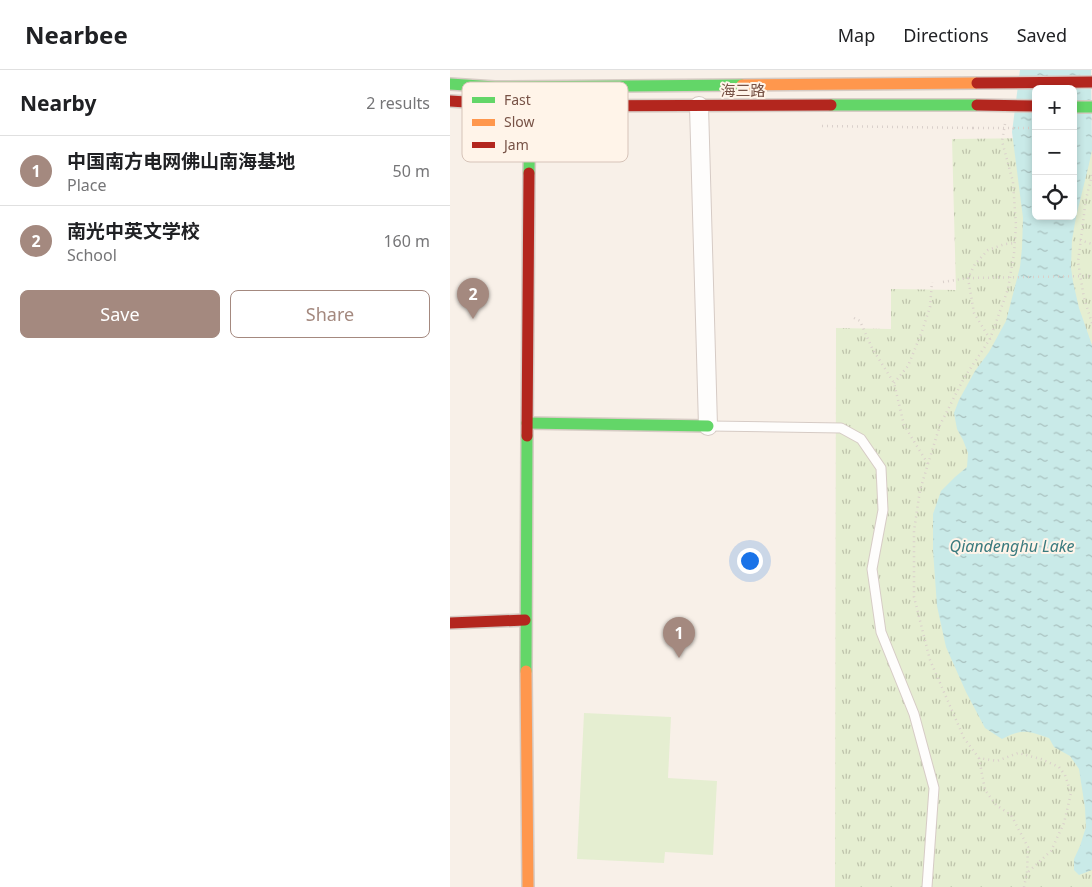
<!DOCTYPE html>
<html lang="en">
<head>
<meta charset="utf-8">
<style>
  body { margin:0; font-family:"Noto Sans","Noto Sans SC",sans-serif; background:#f6f6f6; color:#202124 }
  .controls { position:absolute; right:15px; top:15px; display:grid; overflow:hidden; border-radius:8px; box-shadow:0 2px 8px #0003 }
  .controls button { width:45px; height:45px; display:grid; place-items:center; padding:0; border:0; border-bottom:1px solid #e0e0e0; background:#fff; color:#202124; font:25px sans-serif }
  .you { position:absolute; left:299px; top:490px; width:18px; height:18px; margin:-12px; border:4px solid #fff; border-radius:50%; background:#1a73e8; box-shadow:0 0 0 8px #1a73e833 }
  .badge { display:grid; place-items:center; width:32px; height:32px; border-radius:50%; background:#a4897f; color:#fff; font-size:16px; font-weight:700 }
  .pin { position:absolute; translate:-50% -41px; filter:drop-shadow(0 1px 2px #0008) }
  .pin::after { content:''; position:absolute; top:26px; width:18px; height:15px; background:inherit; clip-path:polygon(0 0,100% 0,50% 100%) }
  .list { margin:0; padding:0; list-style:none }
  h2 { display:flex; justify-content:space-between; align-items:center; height:65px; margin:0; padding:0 20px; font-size:21px }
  h2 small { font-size:16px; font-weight:400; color:#757577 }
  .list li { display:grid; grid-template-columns:32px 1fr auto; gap:15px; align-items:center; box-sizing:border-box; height:70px; padding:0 20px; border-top:1px solid #e0e0e0 }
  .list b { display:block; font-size:19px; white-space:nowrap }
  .list p { margin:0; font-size:16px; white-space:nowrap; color:#757577 }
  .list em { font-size:16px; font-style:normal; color:#757577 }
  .actions { display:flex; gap:10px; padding:15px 20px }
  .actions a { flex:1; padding:11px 0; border:1px solid #a4897f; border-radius:8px; text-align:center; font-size:18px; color:#a4897f }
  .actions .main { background:#a4897f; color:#fff }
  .icon { flex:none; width:28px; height:28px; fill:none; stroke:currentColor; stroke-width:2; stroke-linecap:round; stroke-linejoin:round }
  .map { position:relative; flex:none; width:642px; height:817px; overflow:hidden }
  header { display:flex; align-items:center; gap:30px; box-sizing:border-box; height:70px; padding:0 25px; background:#fff; border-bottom:1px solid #e0e0e0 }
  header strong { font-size:24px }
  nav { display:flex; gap:28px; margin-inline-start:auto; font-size:18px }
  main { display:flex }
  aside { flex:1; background:#fff }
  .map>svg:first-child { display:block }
</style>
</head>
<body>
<header>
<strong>Nearbee</strong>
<nav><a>Map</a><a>Directions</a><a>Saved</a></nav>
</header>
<main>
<aside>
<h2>Nearby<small>2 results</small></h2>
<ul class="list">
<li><span class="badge">1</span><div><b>中国南方电网佛山南海基地</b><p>Place</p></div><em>50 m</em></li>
<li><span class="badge">2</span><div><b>南光中英文学校</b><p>School</p></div><em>160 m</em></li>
</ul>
<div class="actions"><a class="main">Save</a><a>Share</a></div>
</aside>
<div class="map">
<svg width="642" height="817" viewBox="0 0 642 817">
  <defs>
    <pattern id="park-tufts" width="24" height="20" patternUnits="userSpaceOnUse" patternTransform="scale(1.25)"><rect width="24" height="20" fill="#e5eed1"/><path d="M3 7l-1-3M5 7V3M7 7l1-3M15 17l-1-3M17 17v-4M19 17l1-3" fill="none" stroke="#bec3ab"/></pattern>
    <pattern id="water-ripples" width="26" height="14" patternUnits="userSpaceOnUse" patternTransform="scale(1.25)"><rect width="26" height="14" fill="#c9eae8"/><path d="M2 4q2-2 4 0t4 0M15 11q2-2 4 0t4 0" fill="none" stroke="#a8c0be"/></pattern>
  </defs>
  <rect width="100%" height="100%" fill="#f8f0e8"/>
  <!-- grass -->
  <path fill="#e5eed1" d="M134 643 221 647 218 708 267 711 263 785 215 782 214 793 127 789Z"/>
  <!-- park -->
  <path fill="url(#park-tufts)" d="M642 67V817H385L386 258 441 259V219L506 220 502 69 586 68V146H623Z"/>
  <!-- water -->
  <path fill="url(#water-ripples)" fill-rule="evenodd" d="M570 0H641L642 80 639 94 626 147 622 170 621 198 623 212 629 238 642 275V800L629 805 624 800V789L630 776 636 757 635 738 629 699 620 686 604 677 599 668C578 661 573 658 552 669L535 658 516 622 496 577 487 536 483 480V444L491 421 505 407 517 397 518 383 513 370 507 359 504 343 509 330 525 301 539 282 556 251 570 197 572 178 573 148 562 62ZM586 19H623V146H586Z"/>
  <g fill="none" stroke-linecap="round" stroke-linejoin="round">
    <!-- lane casing -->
    <g stroke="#d6cbc5" stroke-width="11">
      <path id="lane" d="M260 356 391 358 411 369 431 398 433 440 422 499 431 562 464 644 484 718 477 817"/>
    </g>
    <!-- street casing -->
    <g stroke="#d6cbc5" stroke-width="20">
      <path id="street" d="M249 36 258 356"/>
    </g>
    <!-- fast casing -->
    <g stroke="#d6cbc4" stroke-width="14">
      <g id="fast">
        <path d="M0 14 45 17 292 15"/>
        <path d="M381 35H527"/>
        <path d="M623 37H642"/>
        <path d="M79 103 80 36"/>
        <path d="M77 353 258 356"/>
        <path d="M76 601 77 366"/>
      </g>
    </g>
    <!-- slow casing -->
    <g stroke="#d6cbc4" stroke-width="14">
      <g id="slow">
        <path d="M292 15 527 13"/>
        <path d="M76 601 78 817"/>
      </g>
    </g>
    <!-- jam casing -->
    <g stroke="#d6cbc4" stroke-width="14">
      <g id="jam">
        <path d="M0 31 80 36 381 35"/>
        <path d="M77 366 79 103"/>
        <path d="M0 553 75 550"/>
      </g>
    </g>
    <!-- path -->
    <g stroke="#dad0cb" stroke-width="2.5" stroke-dasharray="1 4" stroke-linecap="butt">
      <path d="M555 54 552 71 563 112 566 155 564 184 558 219 540 269 514 308 490 355 470 420 464 461V527L480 590 514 668 529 688 547 691 568 683 591 689 609 697 615 705 621 723 614 753 601 781 577 803"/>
      <path d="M372 56 523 58"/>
      <path d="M642 105 636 129 628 192 634 228 642 253"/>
      <path d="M630 170 642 174"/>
      <path d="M493 212 518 208"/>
      <path d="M404 248 410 251 422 278 444 313 454 355 478 394"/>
      <path d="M540 269 524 243 518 208 525 194 538 180 555 174 565 173"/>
      <path d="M444 313 458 296 471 264 480 237 482 212"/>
      <path d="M529 688 535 720 546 735 561 745 578 777 577 803 574 817"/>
    </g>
    <!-- lane -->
    <use href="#lane" stroke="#fefdfc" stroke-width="9"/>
    <!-- street -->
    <use href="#street" stroke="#fefdfc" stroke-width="18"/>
    <!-- fast -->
    <use href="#fast" stroke="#63d668" stroke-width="11"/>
    <!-- slow -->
    <use href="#slow" stroke="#ff974d" stroke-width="11"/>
    <!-- jam -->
    <use href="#jam" stroke="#b3261e" stroke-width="11"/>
    <!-- jam-bridge casing -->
    <g stroke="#d6cbc4" stroke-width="14" stroke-linecap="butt">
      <g id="jam-bridge">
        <path d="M527 13 642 12"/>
        <path d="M527 35 586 36"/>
      </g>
    </g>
    <!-- path-bridge -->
    <g stroke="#dad0cb" stroke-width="2.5" stroke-dasharray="1 4" stroke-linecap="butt">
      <path d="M523 58H586"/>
      <path d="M518 208 642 206"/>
    </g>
    <!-- jam-bridge -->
    <use href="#jam-bridge" stroke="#b3261e" stroke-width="11"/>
  </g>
  <g text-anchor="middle" stroke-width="4" stroke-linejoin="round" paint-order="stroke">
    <!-- street labels -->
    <g font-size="15" fill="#775246" stroke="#fff4e9">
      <text x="293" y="26">海三路</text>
    </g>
    <!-- water labels -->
    <g font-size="16" font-style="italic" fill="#3a7a7e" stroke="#fff4e9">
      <text x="562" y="482">Qiandenghu Lake</text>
    </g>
  </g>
  <!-- legend -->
  <rect x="12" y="12" width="166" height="80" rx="8" fill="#fff4e9" stroke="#d6c3b8" stroke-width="1"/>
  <rect x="22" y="27" width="23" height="6" fill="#63d668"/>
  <rect x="22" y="49" width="23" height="7" fill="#ff974d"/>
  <rect x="22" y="72" width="23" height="6" fill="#b3261e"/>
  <g font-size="14" fill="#775246">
    <text x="54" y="35">Fast</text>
    <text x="54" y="57">Slow</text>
    <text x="54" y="80">Jam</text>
  </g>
</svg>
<div class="controls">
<button>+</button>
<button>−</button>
<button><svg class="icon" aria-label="locate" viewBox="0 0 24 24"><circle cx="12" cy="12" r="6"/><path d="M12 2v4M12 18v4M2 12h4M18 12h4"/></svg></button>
</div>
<div class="you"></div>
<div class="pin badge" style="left:229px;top:588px">1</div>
<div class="pin badge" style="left:23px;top:249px">2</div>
</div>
</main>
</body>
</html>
